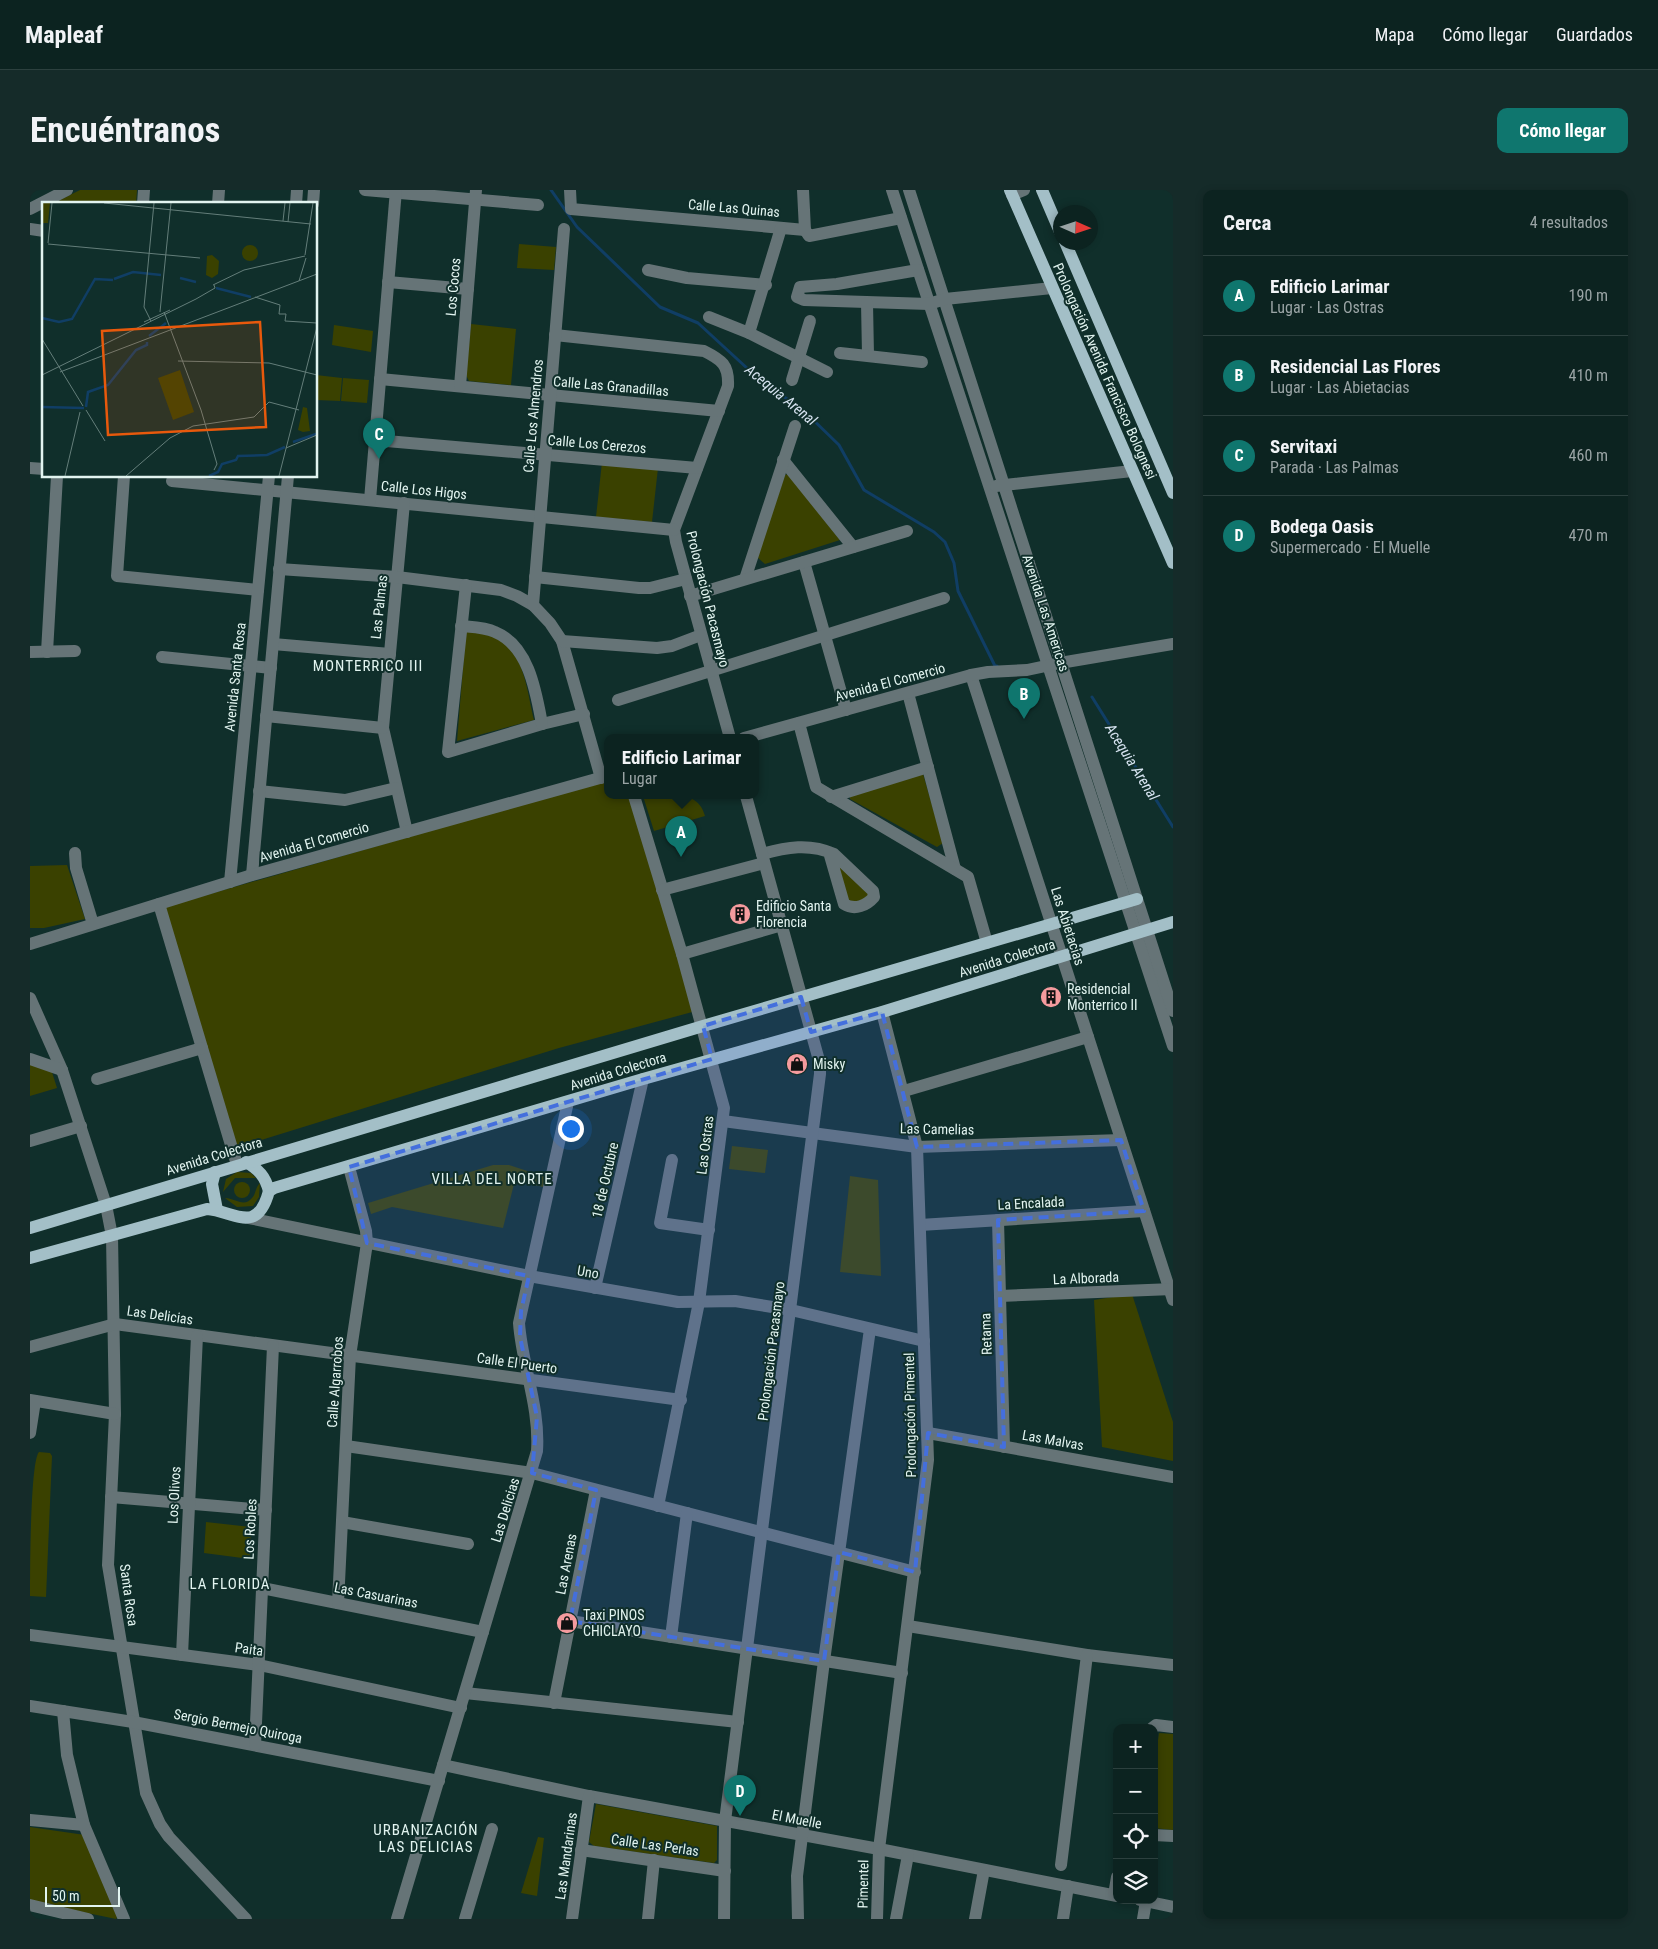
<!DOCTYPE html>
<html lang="es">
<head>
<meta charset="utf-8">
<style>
  body { margin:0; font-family:"Roboto Condensed",sans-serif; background:#152b29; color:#f1f3f6 }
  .controls { position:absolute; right:15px; bottom:15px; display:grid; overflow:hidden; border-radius:10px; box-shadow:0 2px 8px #0003 }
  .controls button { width:45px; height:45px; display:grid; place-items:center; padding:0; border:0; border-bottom:1px solid #2c403e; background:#0c2320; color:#f1f3f6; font:25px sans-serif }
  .compass { position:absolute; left:1023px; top:15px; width:45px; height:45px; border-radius:50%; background:#0c2320; box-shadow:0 2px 8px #0003; rotate:93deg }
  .scale { position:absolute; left:15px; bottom:12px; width:75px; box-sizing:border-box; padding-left:5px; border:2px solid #e2f4f0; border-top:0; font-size:14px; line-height:18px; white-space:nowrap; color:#e2f4f0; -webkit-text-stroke:4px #102f2b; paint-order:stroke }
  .you { position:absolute; left:540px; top:938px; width:18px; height:18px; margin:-12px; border:4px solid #fff; border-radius:50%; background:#1a73e8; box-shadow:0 0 0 8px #1a73e833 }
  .badge { display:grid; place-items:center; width:32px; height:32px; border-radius:50%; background:#0f766e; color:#fff; font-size:16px; font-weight:700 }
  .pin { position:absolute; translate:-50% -41px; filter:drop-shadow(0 1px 2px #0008) }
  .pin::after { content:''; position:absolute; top:26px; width:18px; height:15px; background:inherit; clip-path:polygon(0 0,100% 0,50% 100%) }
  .popup { position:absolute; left:574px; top:544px; width:155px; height:65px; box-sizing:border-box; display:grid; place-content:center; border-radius:10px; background:#0c2320; filter:drop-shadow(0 1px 4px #0005); font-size:16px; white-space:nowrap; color:#9aa4a5 }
  .popup b { font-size:19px; color:#f1f3f6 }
  .popup::after { content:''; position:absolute; left:50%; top:100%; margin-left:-10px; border:10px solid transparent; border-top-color:#0c2320 }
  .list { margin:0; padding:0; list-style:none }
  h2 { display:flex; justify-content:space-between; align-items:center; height:65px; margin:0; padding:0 20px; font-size:21px }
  h2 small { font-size:16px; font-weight:400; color:#9aa4a5 }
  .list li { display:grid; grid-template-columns:32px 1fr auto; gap:15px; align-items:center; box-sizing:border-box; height:80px; padding:0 20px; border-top:1px solid #2c403e }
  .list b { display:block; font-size:19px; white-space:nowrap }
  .list p { margin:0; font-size:16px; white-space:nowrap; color:#9aa4a5 }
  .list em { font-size:16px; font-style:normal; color:#9aa4a5 }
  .icon { flex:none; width:28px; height:28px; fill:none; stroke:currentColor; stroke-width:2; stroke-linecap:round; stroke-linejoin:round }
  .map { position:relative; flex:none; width:1143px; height:1729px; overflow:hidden; border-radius:10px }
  header { display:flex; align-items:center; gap:30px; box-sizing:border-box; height:70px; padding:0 25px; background:#0c2320; border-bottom:1px solid #2c403e }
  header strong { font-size:24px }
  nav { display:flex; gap:28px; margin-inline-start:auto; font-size:18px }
  .intro { display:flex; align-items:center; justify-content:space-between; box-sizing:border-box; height:120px; padding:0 30px }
  h1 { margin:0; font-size:35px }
  .button { padding:12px 22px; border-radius:10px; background:#0f766e; color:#fff; font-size:18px; font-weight:700 }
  main { display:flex; gap:30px; padding:0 30px }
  aside { flex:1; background:#0c2320; border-radius:10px; box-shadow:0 2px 8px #0003 }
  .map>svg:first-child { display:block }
</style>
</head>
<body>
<header>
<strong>Mapleaf</strong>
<nav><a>Mapa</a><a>Cómo llegar</a><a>Guardados</a></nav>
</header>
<div class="intro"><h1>Encuéntranos</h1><a class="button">Cómo llegar</a></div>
<main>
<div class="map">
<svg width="1143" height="1729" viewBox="0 0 1143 1729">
  <rect width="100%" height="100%" fill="#102f2b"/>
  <!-- green -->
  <g fill="#3a4100">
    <path d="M50 0H107L106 14H22Z"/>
    <path d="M489 54 526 57 524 80 487 78Z"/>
    <path d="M441 134 486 139 481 195 439 191 436 185Z"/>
    <path d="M304 135 343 141 341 162 302 155Z"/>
    <path d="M286 185 312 188 310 211 286 210Z"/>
    <path d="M313 188 339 190 337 213 311 211Z"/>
    <path d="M572 272 628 278 622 332 566 327Z"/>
    <path d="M758 284 810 350 735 374 727 367 755 285Z"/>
    <path d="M436 441C444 442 455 443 463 446 494 457 497 502 504 530L427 551Z"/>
    <path d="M893 584 913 653 907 657 820 609V605Z"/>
    <path d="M577 590V606H600L666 821 529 858 205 958 135 717Z"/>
    <path d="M613 606C636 606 668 598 675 626L624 641Z"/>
    <path d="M809 671 839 705 834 711 816 713 804 674Z"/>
    <path d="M37 675 55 729 14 738H0V676Z"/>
    <path d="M0 874 21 879 27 898 0 906Z"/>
    <path d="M702 956 738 960 735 983 699 979Z"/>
    <path d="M463 975H479L519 988 517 998 485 990 473 1038 362 1017 341 1024 338 1013Z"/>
    <path d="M207 982 221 983 226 988H205L193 1002 196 989Z"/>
    <path d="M820 986 848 990 851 1086 810 1082Z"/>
    <circle cx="212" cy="1000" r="8"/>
    <path d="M230 993 229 1007 223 1016 207 1017 195 1008C205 1008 214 1018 222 1008 226 1004 225 998 230 993Z"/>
    <path d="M1102 1104 1143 1232V1271L1072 1257 1064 1110Z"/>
    <path d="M9 1262 20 1263 22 1266 16 1407 0 1406C0 1385 0 1271 9 1262Z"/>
    <path d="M176 1332 221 1337 220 1369 174 1363Z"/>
    <path d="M1129 1543 1143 1544V1640L1124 1638V1579Z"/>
    <path d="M566 1614 687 1636V1670L684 1673 564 1656 559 1652Z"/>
    <path d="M0 1637 55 1645 87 1727 86 1729 0 1711Z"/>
    <path d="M508 1647 514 1648 507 1706 491 1703Z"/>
  </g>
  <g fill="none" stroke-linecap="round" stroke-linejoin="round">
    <!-- stream -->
    <g stroke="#103e65" stroke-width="3">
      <path d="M521 0 547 37 630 117 668 133 731 191 773 220 809 255 834 300 904 342 915 352 924 373 928 401 965 476H967"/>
      <path d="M1062 507 1143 637"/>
    </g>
    <!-- minor -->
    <g stroke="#667477" stroke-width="12">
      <path d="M335 0 508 15"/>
      <path d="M540 0 541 19 775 40"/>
      <path d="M773 0 775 40 779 46 871 28"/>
      <path d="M862 0 1143 856"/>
      <path d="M879 0 1143 821"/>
      <path d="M982 5 994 0"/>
      <path d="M113 14 114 0"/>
      <path d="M188 14 189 0"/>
      <path d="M266 14 267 0"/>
      <path d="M283 14 284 0"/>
      <path d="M0 19 37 0"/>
      <path d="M0 39 14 41"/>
      <path d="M618 80 657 88 736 95"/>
      <path d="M888 80 807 94 770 97 767 107 774 110 899 114 915 109 1022 98"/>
      <path d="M358 92 438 99"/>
      <path d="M837 113 838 165"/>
      <path d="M679 127 719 143 797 182"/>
      <path d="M719 143 751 38"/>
      <path d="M525 145 674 161C692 170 699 175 698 196L644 340 646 352 700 548"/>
      <path d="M810 163 892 172"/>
      <path d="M350 189 689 221"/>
      <path d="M762 190 780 131"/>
      <path d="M430 196 446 0"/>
      <path d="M345 250 667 278"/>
      <path d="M753 270 823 357"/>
      <path d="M0 278 14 279"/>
      <path d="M94 286 87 386 228 400"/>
      <path d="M142 291 644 340"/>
      <path d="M966 296 1102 281"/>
      <path d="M340 310 366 0"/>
      <path d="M374 313 353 538 377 642"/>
      <path d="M774 372 816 520"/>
      <path d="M249 379 367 387 471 400 487 406 503 415 520 433 532 451 571 588"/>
      <path d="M505 387 609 398H620L656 389"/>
      <path d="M715 389 765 236"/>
      <path d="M436 395 418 562 512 534 554 524"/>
      <path d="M660 406 877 341"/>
      <path d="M503 415 534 39"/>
      <path d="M431 436C442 437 455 437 465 442 499 456 506 502 512 534"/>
      <path d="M532 451 627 458 642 456 671 445"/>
      <path d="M243 454 360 464"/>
      <path d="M0 462 45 461"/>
      <path d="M17 462 27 286"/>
      <path d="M132 467 241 478"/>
      <path d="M941 485 1143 1110"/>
      <path d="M878 503 925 679"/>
      <path d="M588 510 914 408"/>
      <path d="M236 526 353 538"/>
      <path d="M769 533 786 597 938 687 957 753"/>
      <path d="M714 548 941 485 958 482 997 480 1030 473 1143 454"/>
      <path d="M229 601 315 610 366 598"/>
      <path d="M604 606 652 764 694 918 669 1112 628 1316"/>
      <path d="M801 607 898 577"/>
      <path d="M45 663 46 678 63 734"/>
      <path d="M732 664C756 657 780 653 804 664L843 701 844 707C837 715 825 721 814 714L799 662"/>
      <path d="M222 685 258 286"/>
      <path d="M200 692 239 286"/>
      <path d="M632 700 734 673"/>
      <path d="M129 714 207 975"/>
      <path d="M0 754 222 685 577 586"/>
      <path d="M652 764 752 735"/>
      <path d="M0 808 32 880 76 1015 82 1046 85 1224 78 1375 116 1603 130 1634 139 1647 216 1729"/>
      <path d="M0 869 32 880"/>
      <path d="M67 889 172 858"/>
      <path d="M874 901 1058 847"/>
      <path d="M693 931 887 957 1091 950"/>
      <path d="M0 951 51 936"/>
      <path d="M642 970 630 1033 679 1040"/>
      <path d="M219 1028 499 1086 648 1112 705 1111 761 1120 894 1151"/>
      <path d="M968 1030 974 1257"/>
      <path d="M890 1035 1114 1021"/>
      <path d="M565 1098 613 889"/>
      <path d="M970 1106 1143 1099"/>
      <path d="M0 1157 85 1134 651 1210"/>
      <path d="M0 1210 85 1224"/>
      <path d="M0 1243 5 1211"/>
      <path d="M898 1243 1143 1287"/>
      <path d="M316 1256 502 1283 885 1382"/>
      <path d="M81 1307 236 1320"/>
      <path d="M312 1332 438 1354"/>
      <path d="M232 1398 453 1442"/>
      <path d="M308 1413 320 1166 337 1053 336 1041 319 977"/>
      <path d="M540 1431 872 1483"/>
      <path d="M878 1436 1057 1465 1143 1475"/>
      <path d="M0 1445 229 1475 431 1518"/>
      <path d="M641 1447 657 1323"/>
      <path d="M152 1465 167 1146"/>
      <path d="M435 1503 708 1532"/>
      <path d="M524 1513 566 1300"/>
      <path d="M0 1516 103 1532 409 1591"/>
      <path d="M33 1521 37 1565 54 1635 94 1729"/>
      <path d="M1122 1538 1126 1535 1143 1537"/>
      <path d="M225 1555 243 1156"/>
      <path d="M413 1575 559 1606 849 1659 1087 1706"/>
      <path d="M0 1630 54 1635"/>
      <path d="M1124 1645 1143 1646"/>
      <path d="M551 1660 695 1681"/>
      <path d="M1031 1675 1057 1465"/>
      <path d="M1084 1705 1087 1687"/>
      <path d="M1110 1710 1143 1717"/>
      <path d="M0 1715 58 1729"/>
      <path d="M367 1729 507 1261C510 1216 492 1176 489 1133L538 912"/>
      <path d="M435 1729 462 1639"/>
      <path d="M542 1729 559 1606"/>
      <path d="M618 1729 624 1670"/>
      <path d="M694 1729 695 1631 790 884V874L716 606"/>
      <path d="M768 1729 767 1686 794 1471 840 1139"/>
      <path d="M847 1729 849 1659 898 1270 887 957 852 822"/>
      <path d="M866 1729 878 1665"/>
      <path d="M945 1729 954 1680"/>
      <path d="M1033 1729 1038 1696"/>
      <path d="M1113 1729 1116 1711"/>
    </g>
    <!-- major -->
    <g stroke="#a3bfc7" stroke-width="12">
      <path d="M980 0 1143 373"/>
      <path d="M1012 0 1030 42"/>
      <path d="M1035 52 1143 303"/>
      <path d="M216 972C229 980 235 986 239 1001"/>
      <path d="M185 982 182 994 187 1020"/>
      <path d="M0 1038 673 836 1107 709"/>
      <path d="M0 1068 177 1019C204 1021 227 1046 239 1001L244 998 613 889 852 822 1143 732"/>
    </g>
  </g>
  <!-- marked area -->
  <path fill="#446fdd" fill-opacity="0.2" stroke="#446fdd" stroke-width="4" stroke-dasharray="10 6" stroke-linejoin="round" d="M771 807 781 842 852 822 887 957 1091 950 1114 1021 968 1030 974 1257 898 1243 885 1382 809 1362 794 1471 540 1431 566 1300 502 1283 507 1227 490 1147 491 1121 499 1086 337 1053 319 977 682 869 673 836Z"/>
  <!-- icons -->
  <defs>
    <g id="building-disc" transform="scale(1.125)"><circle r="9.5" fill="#f59b9e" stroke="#102f2b"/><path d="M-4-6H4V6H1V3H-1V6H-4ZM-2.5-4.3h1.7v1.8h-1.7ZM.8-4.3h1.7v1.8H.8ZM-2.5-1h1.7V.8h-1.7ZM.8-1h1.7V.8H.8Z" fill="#111"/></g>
    <g id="shop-disc" transform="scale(1.125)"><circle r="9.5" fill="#f59b9e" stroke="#102f2b"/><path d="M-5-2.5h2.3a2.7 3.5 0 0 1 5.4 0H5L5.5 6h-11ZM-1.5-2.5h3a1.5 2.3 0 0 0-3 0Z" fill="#111"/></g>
  </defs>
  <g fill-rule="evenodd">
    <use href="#building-disc" x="710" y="724"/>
    <use href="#building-disc" x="1021" y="807"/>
    <use href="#shop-disc" x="767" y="874"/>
    <use href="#shop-disc" x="537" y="1433"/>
  </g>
  <g text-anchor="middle" stroke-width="4" stroke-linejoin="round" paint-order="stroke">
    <!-- street labels -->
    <g font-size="14" fill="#e2f4f0" stroke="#102f2b">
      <text transform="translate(704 18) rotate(5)" y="5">Calle Las Quinas</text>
      <text transform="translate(423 97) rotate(-85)" y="5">Los Cocos</text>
      <text transform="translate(1075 181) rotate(66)" y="5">Prolongación Avenida Francisco Bolognesi</text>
      <text transform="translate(581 196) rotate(5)" y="5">Calle Las Granadillas</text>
      <text transform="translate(503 226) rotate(-85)" y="5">Calle Los Almendros</text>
      <text transform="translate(567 254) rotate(5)" y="5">Calle Los Cerezos</text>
      <text transform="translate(394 300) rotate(6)" y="5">Calle Los Higos</text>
      <text transform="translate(678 409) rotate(76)" y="5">Prolongación Pacasmayo</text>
      <text transform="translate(349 417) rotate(-84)" y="5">Las Palmas</text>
      <text transform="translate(1016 423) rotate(72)" y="5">Avenida Las Americas</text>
      <text transform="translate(205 487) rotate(-84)" y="5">Avenida Santa Rosa</text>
      <text transform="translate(860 492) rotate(-15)" y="5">Avenida El Comercio</text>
      <text transform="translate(284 652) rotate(-16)" y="5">Avenida El Comercio</text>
      <text transform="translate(1038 736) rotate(72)" y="5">Las Abietacias</text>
      <text transform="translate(977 768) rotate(-17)" y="5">Avenida Colectora</text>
      <text transform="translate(588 881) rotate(-17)" y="5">Avenida Colectora</text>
      <text transform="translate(907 939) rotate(1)" y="5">Las Camelias</text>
      <text transform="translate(675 955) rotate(-83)" y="5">Las Ostras</text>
      <text transform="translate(184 966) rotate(-17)" y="5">Avenida Colectora</text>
      <text transform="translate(575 990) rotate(-77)" y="5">18 de Octubre</text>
      <text transform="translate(1001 1013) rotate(-3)" y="5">La Encalada</text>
      <text transform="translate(558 1082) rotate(10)" y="5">Uno</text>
      <text transform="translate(1056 1088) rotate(-2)" y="5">La Alborada</text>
      <text transform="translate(130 1125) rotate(8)" y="5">Las Delicias</text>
      <text transform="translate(956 1144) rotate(-92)" y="5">Retama</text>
      <text transform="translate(741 1161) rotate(-83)" y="5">Prolongación Pacasmayo</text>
      <text transform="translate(487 1173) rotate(8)" y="5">Calle El Puerto</text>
      <text transform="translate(305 1192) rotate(-86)" y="5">Calle Algarrobos</text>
      <text transform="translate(880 1225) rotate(-91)" y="5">Prolongación Pimentel</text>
      <text transform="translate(1023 1250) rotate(10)" y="5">Las Malvas</text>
      <text transform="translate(144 1305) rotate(-87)" y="5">Los Olivos</text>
      <text transform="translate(475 1320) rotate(-73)" y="5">Las Delicias</text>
      <text transform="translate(220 1339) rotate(-87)" y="5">Los Robles</text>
      <text transform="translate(536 1374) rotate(-79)" y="5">Las Arenas</text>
      <text transform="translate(99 1405) rotate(82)" y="5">Santa Rosa</text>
      <text transform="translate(346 1405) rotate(11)" y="5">Las Casuarinas</text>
      <text transform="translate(219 1459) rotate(8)" y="5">Paita</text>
      <text transform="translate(208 1536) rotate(11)" y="5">Sergio Bermejo Quiroga</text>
      <text transform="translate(767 1629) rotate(11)" y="5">El Muelle</text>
      <text transform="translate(625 1655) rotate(8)" y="5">Calle Las Perlas</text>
      <text transform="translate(536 1666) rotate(-82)" y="5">Las Mandarinas</text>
      <text transform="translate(833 1694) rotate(-89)" y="5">Pimentel</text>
    </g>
    <!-- poi labels -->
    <g font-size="14" fill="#e2f4f0" stroke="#102f2b" text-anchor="start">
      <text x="726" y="721">Edificio Santa<tspan x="726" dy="16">Florencia</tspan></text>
      <text x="1037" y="804">Residencial<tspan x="1037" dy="16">Monterrico II</tspan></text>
      <text x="783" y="879">Misky</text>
      <text x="553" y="1430">Taxi PINOS<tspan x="553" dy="16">CHICLAYO</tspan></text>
    </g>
    <!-- water labels -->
    <g font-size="15" font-style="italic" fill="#d7e4f1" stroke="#102f2b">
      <text transform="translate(751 205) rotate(39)" y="5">Acequia Arenal</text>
      <text transform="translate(1102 572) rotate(58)" y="5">Acequia Arenal</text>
    </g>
    <!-- neighbourhood labels -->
    <g font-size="15" letter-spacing="1" fill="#e2f4f0" stroke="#102f2b">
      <text x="338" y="481">MONTERRICO III</text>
      <text x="462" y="994">VILLA DEL NORTE</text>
      <text x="200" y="1399">LA FLORIDA</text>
      <text x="396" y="1645">URBANIZACIÓN<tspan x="396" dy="17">LAS DELICIAS</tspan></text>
    </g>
  </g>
  <!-- overview -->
  <g transform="translate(12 12)">
    <rect width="275" height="275" fill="#102f2b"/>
    <path d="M0 1H8L6 21H0ZM200 51a8 8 0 1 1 16 0a8 8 0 1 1-16 0ZM170 53 177 59 176 72 170 76 164 73 165 54ZM138 168 152 210 131 218 116 176ZM261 205 265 206 268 229 261 230 256 228Z" fill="#3a4100"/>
    <path fill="none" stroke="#103e65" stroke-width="2.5" d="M138 76 154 80M72 77 91 70 119 73M174 86 209 95M0 116 17 120 30 117 53 77 71 78M107 134 124 121M0 205 42 206M44 205 46 190 66 183 94 148 105 143V140M251 240 274 232M167 274 176 270 180 262 194 258 196 254 225 253 243 245"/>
    <path fill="none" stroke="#647e7a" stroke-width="1" d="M62 1 269 22M241 19 243 1M246 20 248 1M6 41 10 1M6 42 158 56M263 53 271 1M257 79 264 56M171 83 202 68 263 54M213 95 238 103 237 112H244L243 119 275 121M118 110 129 1M122 110 159 208 175 262 172 268M109 119 102 105 112 1M102 120 128 108M0 137 41 204M136 159 227 161 275 173M18 170 275 72M0 173 154 97 173 86 172 83M44 208 63 239M244 246 275 233M23 274 38 210M84 274 128 236 151 224 212 215 227 200 257 208M237 274 275 125"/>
    <path fill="#e8590c" fill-opacity="0.15" stroke="#e8590c" stroke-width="2.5" d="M218 120 224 225 66 233 60 129Z"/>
    <rect width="275" height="275" fill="none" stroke="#e2f4f0" stroke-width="2.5"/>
  </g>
</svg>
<div class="controls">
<button>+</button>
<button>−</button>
<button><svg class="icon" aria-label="locate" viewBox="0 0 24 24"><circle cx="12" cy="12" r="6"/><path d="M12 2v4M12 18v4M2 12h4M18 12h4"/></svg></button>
<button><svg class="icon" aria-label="layers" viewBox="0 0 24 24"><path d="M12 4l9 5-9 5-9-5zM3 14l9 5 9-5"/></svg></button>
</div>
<svg class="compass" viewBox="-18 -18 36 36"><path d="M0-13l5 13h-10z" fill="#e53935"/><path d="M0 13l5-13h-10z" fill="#9aa4a5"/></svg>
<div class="scale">50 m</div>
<div class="you"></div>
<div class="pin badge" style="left:651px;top:667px">A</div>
<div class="popup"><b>Edificio Larimar</b>Lugar</div>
<div class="pin badge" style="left:994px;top:529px">B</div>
<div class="pin badge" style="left:349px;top:269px">C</div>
<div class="pin badge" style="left:710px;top:1626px">D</div>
</div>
<aside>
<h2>Cerca<small>4 resultados</small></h2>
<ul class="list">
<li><span class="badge">A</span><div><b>Edificio Larimar</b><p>Lugar · Las Ostras</p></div><em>190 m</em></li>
<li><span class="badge">B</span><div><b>Residencial Las Flores</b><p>Lugar · Las Abietacias</p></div><em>410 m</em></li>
<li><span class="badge">C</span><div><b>Servitaxi</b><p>Parada · Las Palmas</p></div><em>460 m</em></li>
<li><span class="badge">D</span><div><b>Bodega Oasis</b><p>Supermercado · El Muelle</p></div><em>470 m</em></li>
</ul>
</aside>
</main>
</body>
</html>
